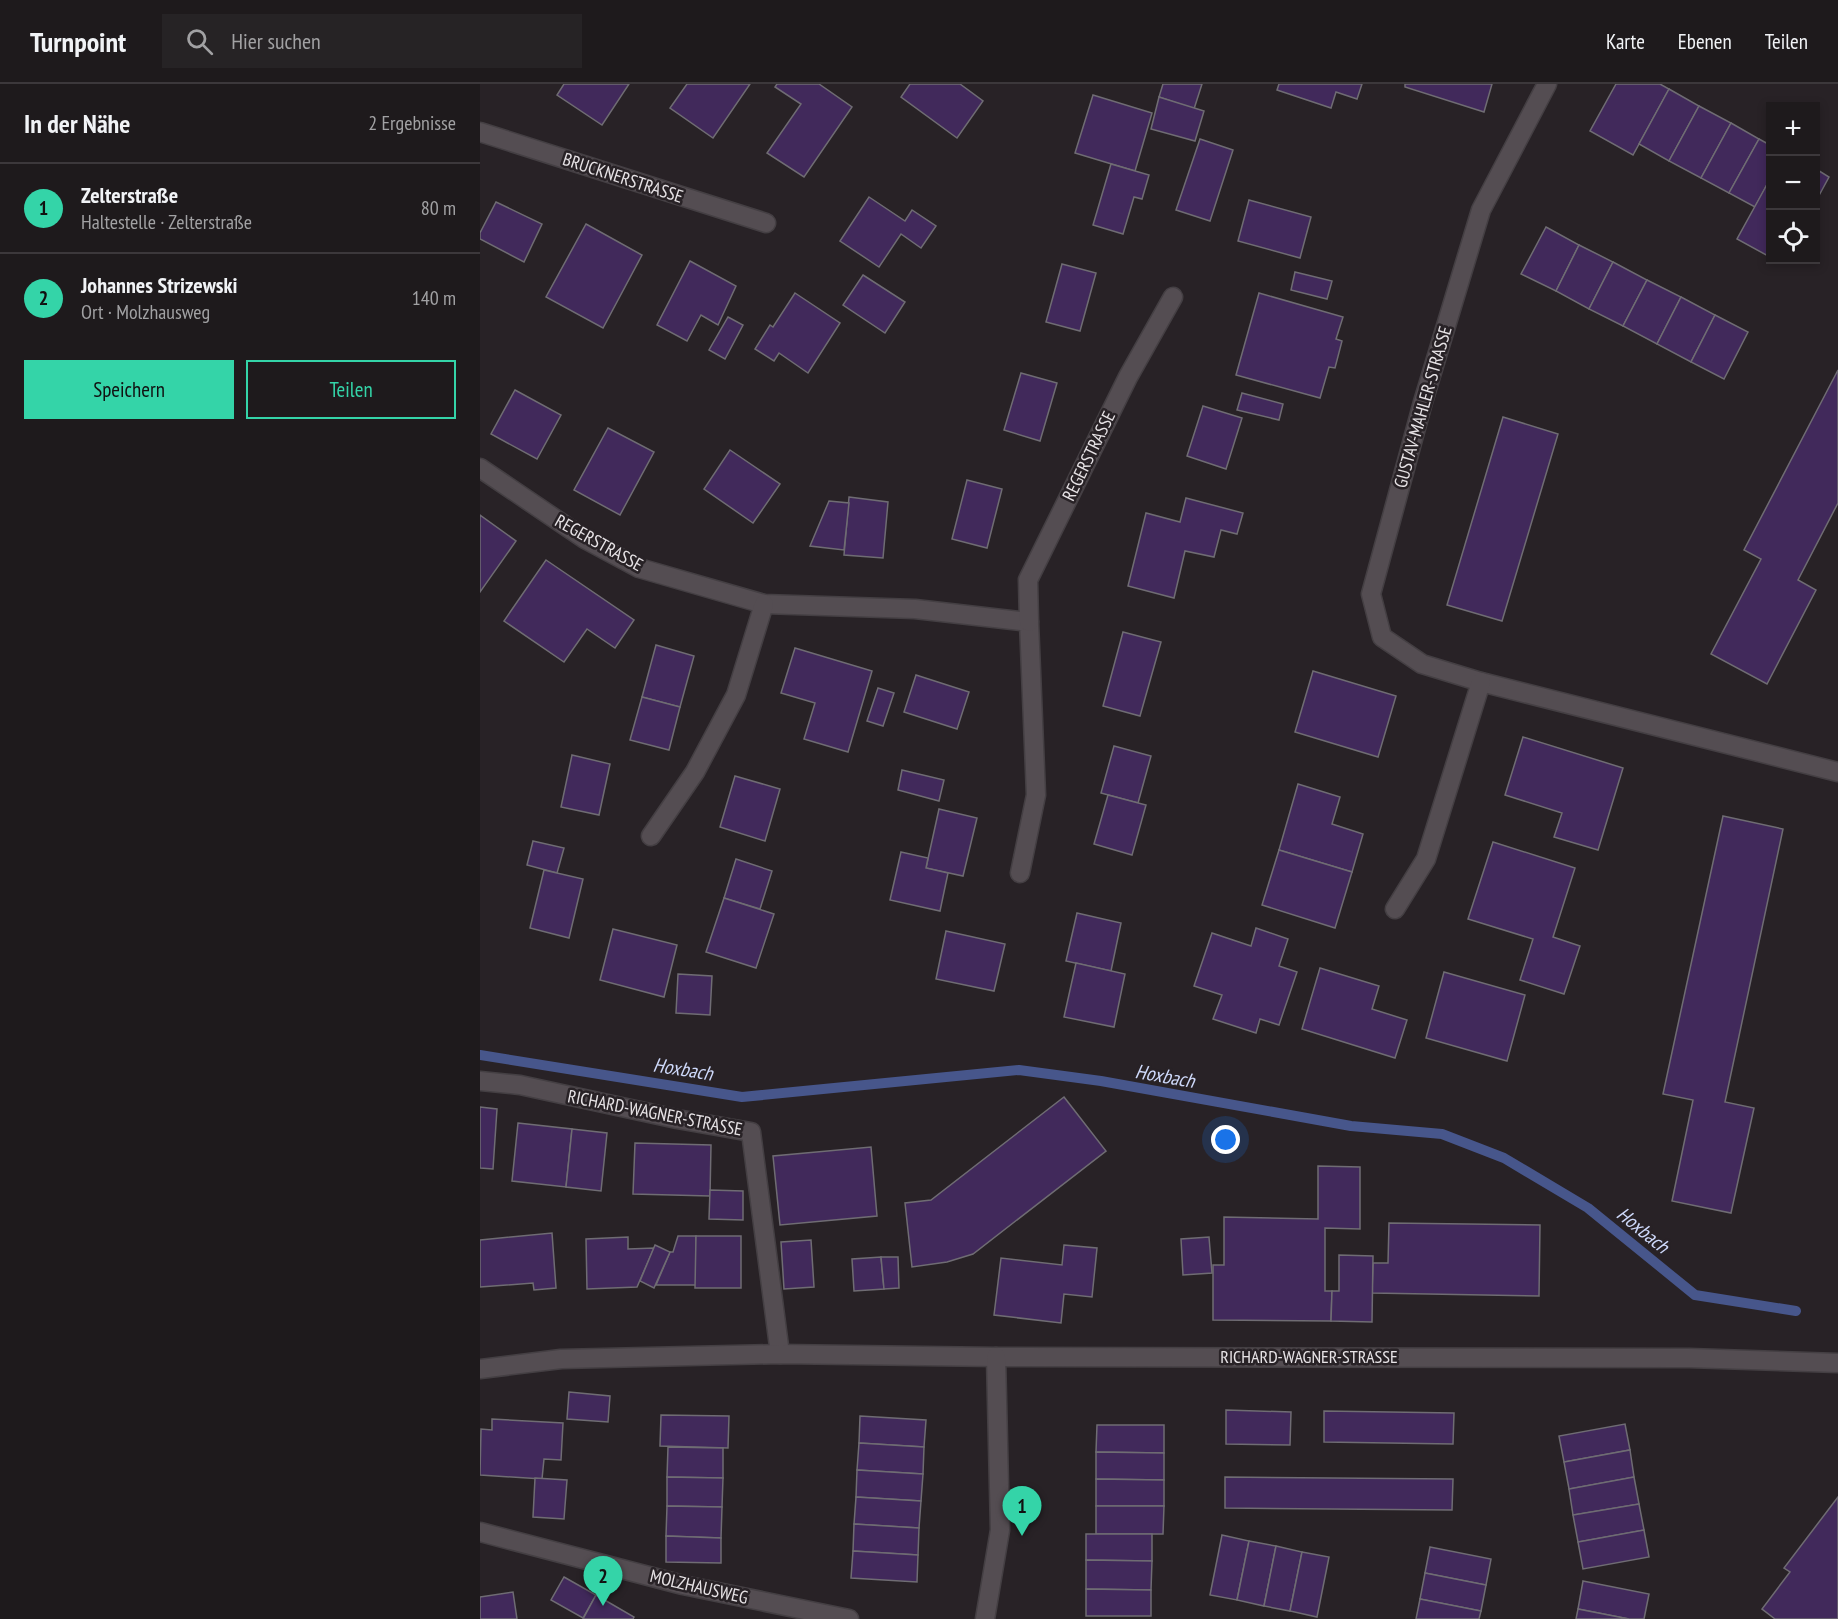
<!DOCTYPE html>
<html lang="de">
<head>
<meta charset="utf-8">
<style>
  body { margin:0; font-family:"PT Sans Narrow",sans-serif; background:#262325; color:#f1f3f6 }
  .controls { position:absolute; right:18px; top:18px; display:grid; overflow:hidden; border-radius:0px; box-shadow:0 3px 9px #0003 }
  .controls button { width:54px; height:54px; display:grid; place-items:center; padding:0; border:0; border-bottom:2px solid #3c383b; background:#1e1a1c; color:#f1f3f6; font:30px sans-serif }
  .you { position:absolute; left:746px; top:1056px; width:21px; height:21px; margin:-15px; border:4px solid #fff; border-radius:50%; background:#1a73e8; box-shadow:0 0 0 9px #1a73e833 }
  .badge { display:grid; place-items:center; width:39px; height:39px; border-radius:50%; background:#34d4a8; color:#111; font-size:20px; font-weight:700 }
  .pin { position:absolute; translate:-50% -50px; filter:drop-shadow(0 2px 3px #0008) }
  .pin::after { content:''; position:absolute; top:32px; width:21px; height:18px; background:inherit; clip-path:polygon(0 0,100% 0,50% 100%) }
  .list { margin:0; padding:0; list-style:none }
  h2 { display:flex; justify-content:space-between; align-items:center; height:78px; margin:0; padding:0 24px; font-size:26px }
  h2 small { font-size:20px; font-weight:400; color:#a1a1a3 }
  .list li { display:grid; grid-template-columns:39px 1fr auto; gap:18px; align-items:center; box-sizing:border-box; height:90px; padding:0 24px; border-top:2px solid #3c383b }
  .list b { display:block; font-size:22px; white-space:nowrap }
  .list p { margin:0; font-size:20px; white-space:nowrap; color:#a1a1a3 }
  .list em { font-size:20px; font-style:normal; color:#a1a1a3 }
  .actions { display:flex; gap:12px; padding:18px 24px }
  .actions a { flex:1; padding:14px 0; border:2px solid #34d4a8; border-radius:0px; text-align:center; font-size:21px; color:#34d4a8 }
  .actions .main { background:#34d4a8; color:#111 }
  .icon { flex:none; width:33px; height:33px; fill:none; stroke:currentColor; stroke-width:2; stroke-linecap:round; stroke-linejoin:round }
  .map { position:relative; flex:none; width:1358px; height:1535px; overflow:hidden }
  header { display:flex; align-items:center; gap:36px; box-sizing:border-box; height:84px; padding:0 30px; background:#1e1a1c; border-bottom:2px solid #3c383b }
  header strong { font-size:28px }
  nav { display:flex; gap:33px; margin-inline-start:auto; font-size:21px }
  .search { width:420px; height:54px; background:#262325; display:flex; align-items:center; gap:15px; box-sizing:border-box; padding:0 21px; border-radius:0px; color:#a1a1a3; font-size:22px }
  main { display:flex }
  aside { flex:1; background:#1e1a1c }
  .map>svg:first-child { display:block }
</style>
</head>
<body>
<header>
<strong>Turnpoint</strong>
<div class="search"><svg class="icon" aria-label="search" viewBox="0 0 24 24"><circle cx="10" cy="10" r="6"/><path d="M15 15l6 6"/></svg>Hier suchen</div>
<nav><a>Karte</a><a>Ebenen</a><a>Teilen</a></nav>
</header>
<main>
<aside>
<h2>In der Nähe<small>2 Ergebnisse</small></h2>
<ul class="list">
<li><span class="badge">1</span><div><b>Zelterstraße</b><p>Haltestelle · Zelterstraße</p></div><em>80 m</em></li>
<li><span class="badge">2</span><div><b>Johannes Strizewski</b><p>Ort · Molzhausweg</p></div><em>140 m</em></li>
</ul>
<div class="actions"><a class="main">Speichern</a><a>Teilen</a></div>
</aside>
<div class="map">
<svg width="1358" height="1535" viewBox="0 0 1358 1535">
  <rect width="100%" height="100%" fill="#282226"/>
  <g fill="none" stroke-linecap="round" stroke-linejoin="round">
    <!-- stream -->
    <path stroke="#47568b" stroke-width="10" d="M0 971 262 1013 539 986 621 997 871 1042 962 1050 1024 1074 1108 1124 1215 1211 1316 1227"/>
  </g>
  <!-- building -->
  <g fill="#41295b" stroke="#6f6c73" stroke-width="1.5">
    <path d="M84 0H149L122 41 77 11Z"/>
    <path d="M207 0H270L233 54 190 24Z"/>
    <path d="M297 0H339L372 23 324 93 287 69 321 20 295 3Z"/>
    <path d="M430 0H480L503 17 477 54 421 13Z"/>
    <path d="M683 0H722L714 25 679 13Z"/>
    <path d="M799 0H882L877 15 856 8 851 24 797 6Z"/>
    <path d="M925 0H1012L1004 28 925 3Z"/>
    <path d="M1136 0H1180L1189 5 1153 71 1110 47Z"/>
    <path d="M1189 5 1219 22 1189 77 1159 60Z"/>
    <path d="M613 11 672 29 655 87 595 69Z"/>
    <path d="M679 13 724 27 715 57 671 45Z"/>
    <path d="M1219 22 1251 39 1221 94 1189 77Z"/>
    <path d="M1251 39 1279 55 1249 109 1221 94Z"/>
    <path d="M720 55 753 66 730 137 696 126Z"/>
    <path d="M1279 55 1290 61V95L1275 123 1249 109Z"/>
    <path d="M631 80 669 91 662 115 654 113 643 150 613 141Z"/>
    <path d="M1336 85 1349 93 1336 117Z"/>
    <path d="M1290 95V173L1257 155Z"/>
    <path d="M389 113 425 137 432 126 456 142 441 164 421 150 399 183 360 157Z"/>
    <path d="M769 116 831 133 820 174 758 157Z"/>
    <path d="M16 118 62 140 44 178 0 155V149Z"/>
    <path d="M106 140 162 171 123 244 66 213Z"/>
    <path d="M1066 143 1099 161 1076 207 1041 190Z"/>
    <path d="M1099 161 1133 178 1109 225 1076 207Z"/>
    <path d="M210 177 256 202 238 241 221 231 207 257 177 241Z"/>
    <path d="M1133 178 1167 196 1143 242 1109 225Z"/>
    <path d="M582 180 616 189 600 247 566 238Z"/>
    <path d="M815 188 852 197 847 215 811 206Z"/>
    <path d="M383 191 425 218 405 249 363 221Z"/>
    <path d="M1167 196 1201 213 1177 260 1143 242Z"/>
    <path d="M315 209 360 239 328 289 299 269 294 277 275 265 290 241 293 243Z"/>
    <path d="M779 209 863 233 856 255 862 257 855 284 849 283 840 314 756 291Z"/>
    <path d="M1201 213 1235 231 1211 278 1177 260Z"/>
    <path d="M1235 231 1268 248 1244 295 1211 278Z"/>
    <path d="M248 233 263 241 245 275 229 266Z"/>
    <path d="M1358 286V419L1318 496 1336 506 1287 600 1231 570 1281 475 1264 466Z"/>
    <path d="M541 289 577 299 560 357 524 346Z"/>
    <path d="M35 306 81 331 57 375 11 350Z"/>
    <path d="M762 309 803 320 799 336 757 326Z"/>
    <path d="M723 322 762 334 746 385 707 372Z"/>
    <path d="M1023 333 1078 350 1022 537 967 521Z"/>
    <path d="M128 344 174 368 140 431 94 406Z"/>
    <path d="M250 366 300 400 273 439 224 405Z"/>
    <path d="M487 396 522 405 507 464 472 455Z"/>
    <path d="M369 413 408 418 403 474 364 471Z"/>
    <path d="M706 414 763 429 757 450 741 446 734 473 705 467 694 514 648 502 666 429 700 438Z"/>
    <path d="M349 417 369 419 364 466 330 462Z"/>
    <path d="M0 431 36 457 0 508Z"/>
    <path d="M66 476 154 536 135 564 107 545 84 578 24 537Z"/>
    <path d="M643 548 681 558 660 632 623 622Z"/>
    <path d="M176 561 214 572 200 623 162 613Z"/>
    <path d="M315 564 392 587 368 668 324 655 335 619 301 609Z"/>
    <path d="M833 587 916 612 898 673 815 648Z"/>
    <path d="M436 591 489 608 477 645 424 628Z"/>
    <path d="M398 604 414 609 403 642 387 637Z"/>
    <path d="M162 613 200 623 189 666 150 656Z"/>
    <path d="M1043 653 1143 684 1118 766 1074 753 1082 729 1025 711Z"/>
    <path d="M634 662 671 672 658 719 621 709Z"/>
    <path d="M92 671 130 680 119 731 81 723Z"/>
    <path d="M422 686 464 696 459 717 418 706Z"/>
    <path d="M255 692 300 705 285 757 240 743Z"/>
    <path d="M818 700 860 713 852 740 883 750 872 788 799 766Z"/>
    <path d="M628 711 666 721 652 771 614 760Z"/>
    <path d="M459 725 497 734 483 792 446 784Z"/>
    <path d="M1243 732 1303 745 1245 1018 1274 1024 1251 1129 1192 1117 1213 1016 1183 1010Z"/>
    <path d="M53 757 84 764 77 789 47 781Z"/>
    <path d="M1013 758 1095 784 1073 853 1100 862 1084 910 1040 896 1053 855 988 835Z"/>
    <path d="M799 766 872 788 855 844 782 821Z"/>
    <path d="M421 768 448 774 446 784 468 789 460 827 410 816Z"/>
    <path d="M256 775 292 787 280 825 244 814Z"/>
    <path d="M64 786 103 795 89 854 50 844Z"/>
    <path d="M244 814 294 830 276 884 226 868Z"/>
    <path d="M597 829 641 839 631 887 586 877Z"/>
    <path d="M776 844 808 855 799 882 817 888 799 941 780 935 776 949 733 935 742 911 714 902 732 849 771 862Z"/>
    <path d="M133 845 197 861 184 913 120 896Z"/>
    <path d="M466 847 525 860 514 907 456 895Z"/>
    <path d="M596 879 645 890 634 943 584 933Z"/>
    <path d="M840 884 899 902 892 925 927 936 915 974 822 945Z"/>
    <path d="M964 888 1045 911 1027 977 946 954Z"/>
    <path d="M198 890 232 892 230 931 196 929Z"/>
    <path d="M584 1013 626 1067 493 1170 467 1178 432 1183 425 1119 451 1116Z"/>
    <path d="M0 1023 17 1025 13 1085 0 1084Z"/>
    <path d="M38 1039 92 1045 86 1103 32 1097Z"/>
    <path d="M92 1045 127 1049 121 1107 86 1103Z"/>
    <path d="M155 1059 231 1061 230 1112 153 1110Z"/>
    <path d="M391 1063 397 1132 300 1141 293 1072Z"/>
    <path d="M838 1082 880 1083V1145L845 1144V1207H852L851 1237 733 1236V1181H744V1133L838 1135Z"/>
    <path d="M230 1106 263 1107V1136L229 1135Z"/>
    <path d="M909 1139 1060 1141 1059 1212 892 1209 893 1179H908Z"/>
    <path d="M72 1149 76 1204 54 1206 53 1199 0 1203V1156Z"/>
    <path d="M198 1152H216V1201H176L190 1168H193Z"/>
    <path d="M216 1152H261V1204H215Z"/>
    <path d="M148 1153V1165L174 1164 157 1203 107 1205 106 1155Z"/>
    <path d="M729 1153 732 1189 703 1191 701 1155Z"/>
    <path d="M331 1156 334 1203 304 1205 301 1158Z"/>
    <path d="M175 1161 190 1168 174 1204 160 1197Z"/>
    <path d="M584 1161 617 1164 612 1213 584 1210 581 1239 514 1231 521 1174 582 1181Z"/>
    <path d="M859 1171 893 1172 892 1238 851 1237 852 1207H859Z"/>
    <path d="M401 1173 404 1205 374 1207 372 1175Z"/>
    <path d="M401 1173H418L419 1204 404 1205Z"/>
    <path d="M89 1308 130 1312 128 1338 87 1335Z"/>
    <path d="M746 1326 811 1328 810 1361 746 1360Z"/>
    <path d="M844 1327 974 1329 973 1360 844 1358Z"/>
    <path d="M181 1331 249 1332 248 1364 180 1362Z"/>
    <path d="M380 1332 446 1336 444 1363 379 1359Z"/>
    <path d="M12 1335 83 1339 81 1376 64 1375 62 1395 0 1391 1 1345 12 1346Z"/>
    <path d="M1145 1340 1150 1366 1084 1378 1079 1352Z"/>
    <path d="M617 1341H684V1369L616 1368Z"/>
    <path d="M379 1359 444 1363 443 1390 377 1386Z"/>
    <path d="M188 1363 243 1364V1394L187 1393Z"/>
    <path d="M1150 1366 1154 1393 1089 1405 1084 1378Z"/>
    <path d="M616 1368 684 1369V1396L616 1395Z"/>
    <path d="M377 1386 443 1390 441 1417 376 1413Z"/>
    <path d="M187 1393 243 1394 242 1423 187 1422Z"/>
    <path d="M745 1393 973 1395 972 1426 745 1424Z"/>
    <path d="M1154 1393 1159 1420 1093 1431 1089 1405Z"/>
    <path d="M55 1394 87 1396 84 1435 53 1433Z"/>
    <path d="M616 1395 684 1396V1422H616Z"/>
    <path d="M376 1413 441 1417 439 1444 374 1440Z"/>
    <path d="M1358 1413V1535H1295L1282 1525 1310 1488 1304 1484Z"/>
    <path d="M1159 1420 1164 1446 1098 1458 1093 1431Z"/>
    <path d="M187 1422 242 1423 241 1454 186 1452Z"/>
    <path d="M616 1422H684L683 1450H616Z"/>
    <path d="M374 1440 439 1444 438 1471 373 1467Z"/>
    <path d="M1164 1446 1169 1473 1103 1485 1098 1458Z"/>
    <path d="M606 1450H672V1477L606 1476Z"/>
    <path d="M742 1451 769 1457 757 1516 730 1511Z"/>
    <path d="M186 1452 241 1454V1479L186 1478Z"/>
    <path d="M769 1457 796 1462 784 1522 757 1516Z"/>
    <path d="M796 1462 822 1468 810 1527 784 1522Z"/>
    <path d="M950 1463 1011 1475 1006 1501 945 1489Z"/>
    <path d="M373 1467 438 1471 437 1498 371 1494Z"/>
    <path d="M822 1468 849 1473 837 1533 810 1527Z"/>
    <path d="M606 1476 672 1477 671 1506 606 1505Z"/>
    <path d="M945 1489 1006 1501 1001 1527 940 1515Z"/>
    <path d="M84 1493 116 1511 103 1534 71 1516Z"/>
    <path d="M1103 1497 1169 1510 1164 1535H1149L1098 1525Z"/>
    <path d="M606 1505 671 1506V1532H606Z"/>
    <path d="M33 1508 37 1535H0V1513Z"/>
    <path d="M116 1511 154 1533 153 1535H103Z"/>
    <path d="M940 1515 1001 1527 999 1535H936Z"/>
    <path d="M1098 1525 1149 1535H1096Z"/>
  </g>
  <g fill="none" stroke-linecap="round" stroke-linejoin="round">
    <!-- minor casing -->
    <g stroke="#443f43" stroke-width="21">
      <g id="minor">
        <path d="M1067 0 1001 126 943 318 891 510 902 553 942 580 1001 598 1358 688"/>
        <path d="M0 48 286 139"/>
        <path d="M0 384 105 455 159 484 284 520 435 525 549 538 556 711 540 789"/>
        <path d="M549 538 548 496 648 293 693 213"/>
        <path d="M171 752 215 688 256 611 284 520"/>
        <path d="M915 825 946 775 1001 598"/>
        <path d="M0 997 40 1001 197 1035 271 1048 300 1270"/>
        <path d="M0 1285 81 1275 300 1270 516 1273 1209 1274 1358 1279"/>
        <path d="M0 1448 203 1501 369 1535"/>
        <path d="M505 1535 520 1446 516 1273"/>
      </g>
    </g>
    <!-- minor -->
    <use href="#minor" stroke="#544d52" stroke-width="18"/>
  </g>
  <g text-anchor="middle" stroke-width="5" stroke-linejoin="round" paint-order="stroke">
    <!-- street labels -->
    <g font-size="18" fill="#e7e3e6" stroke="#282226">
      <text transform="translate(143 94) rotate(18)" y="6">BRUCKNERSTRASSE</text>
      <text transform="translate(943 323) rotate(-74)" y="6">GUSTAV-MAHLER-STRASSE</text>
      <text transform="translate(609 372) rotate(-64)" y="6">REGERSTRASSE</text>
      <text transform="translate(119 459) rotate(29)" y="6">REGERSTRASSE</text>
      <text transform="translate(175 1029) rotate(11)" y="6">RICHARD-WAGNER-STRASSE</text>
      <text x="829" y="1279">RICHARD-WAGNER-STRASSE</text>
      <text transform="translate(219 1503) rotate(13)" y="6">MOLZHAUSWEG</text>
    </g>
    <!-- water labels -->
    <g font-size="20" font-style="italic" fill="#ced9fa" stroke="#282226">
      <text transform="translate(203 985) rotate(9)" y="7">Hoxbach</text>
      <text transform="translate(685 992) rotate(10)" y="7">Hoxbach</text>
      <text transform="translate(1163 1146) rotate(39)" y="7">Hoxbach</text>
    </g>
  </g>
</svg>
<div class="controls">
<button>+</button>
<button>−</button>
<button><svg class="icon" aria-label="locate" viewBox="0 0 24 24"><circle cx="12" cy="12" r="6"/><path d="M12 2v4M12 18v4M2 12h4M18 12h4"/></svg></button>
</div>
<div class="you"></div>
<div class="pin badge" style="left:542px;top:1452px">1</div>
<div class="pin badge" style="left:123px;top:1522px">2</div>
</div>
</main>
</body>
</html>
